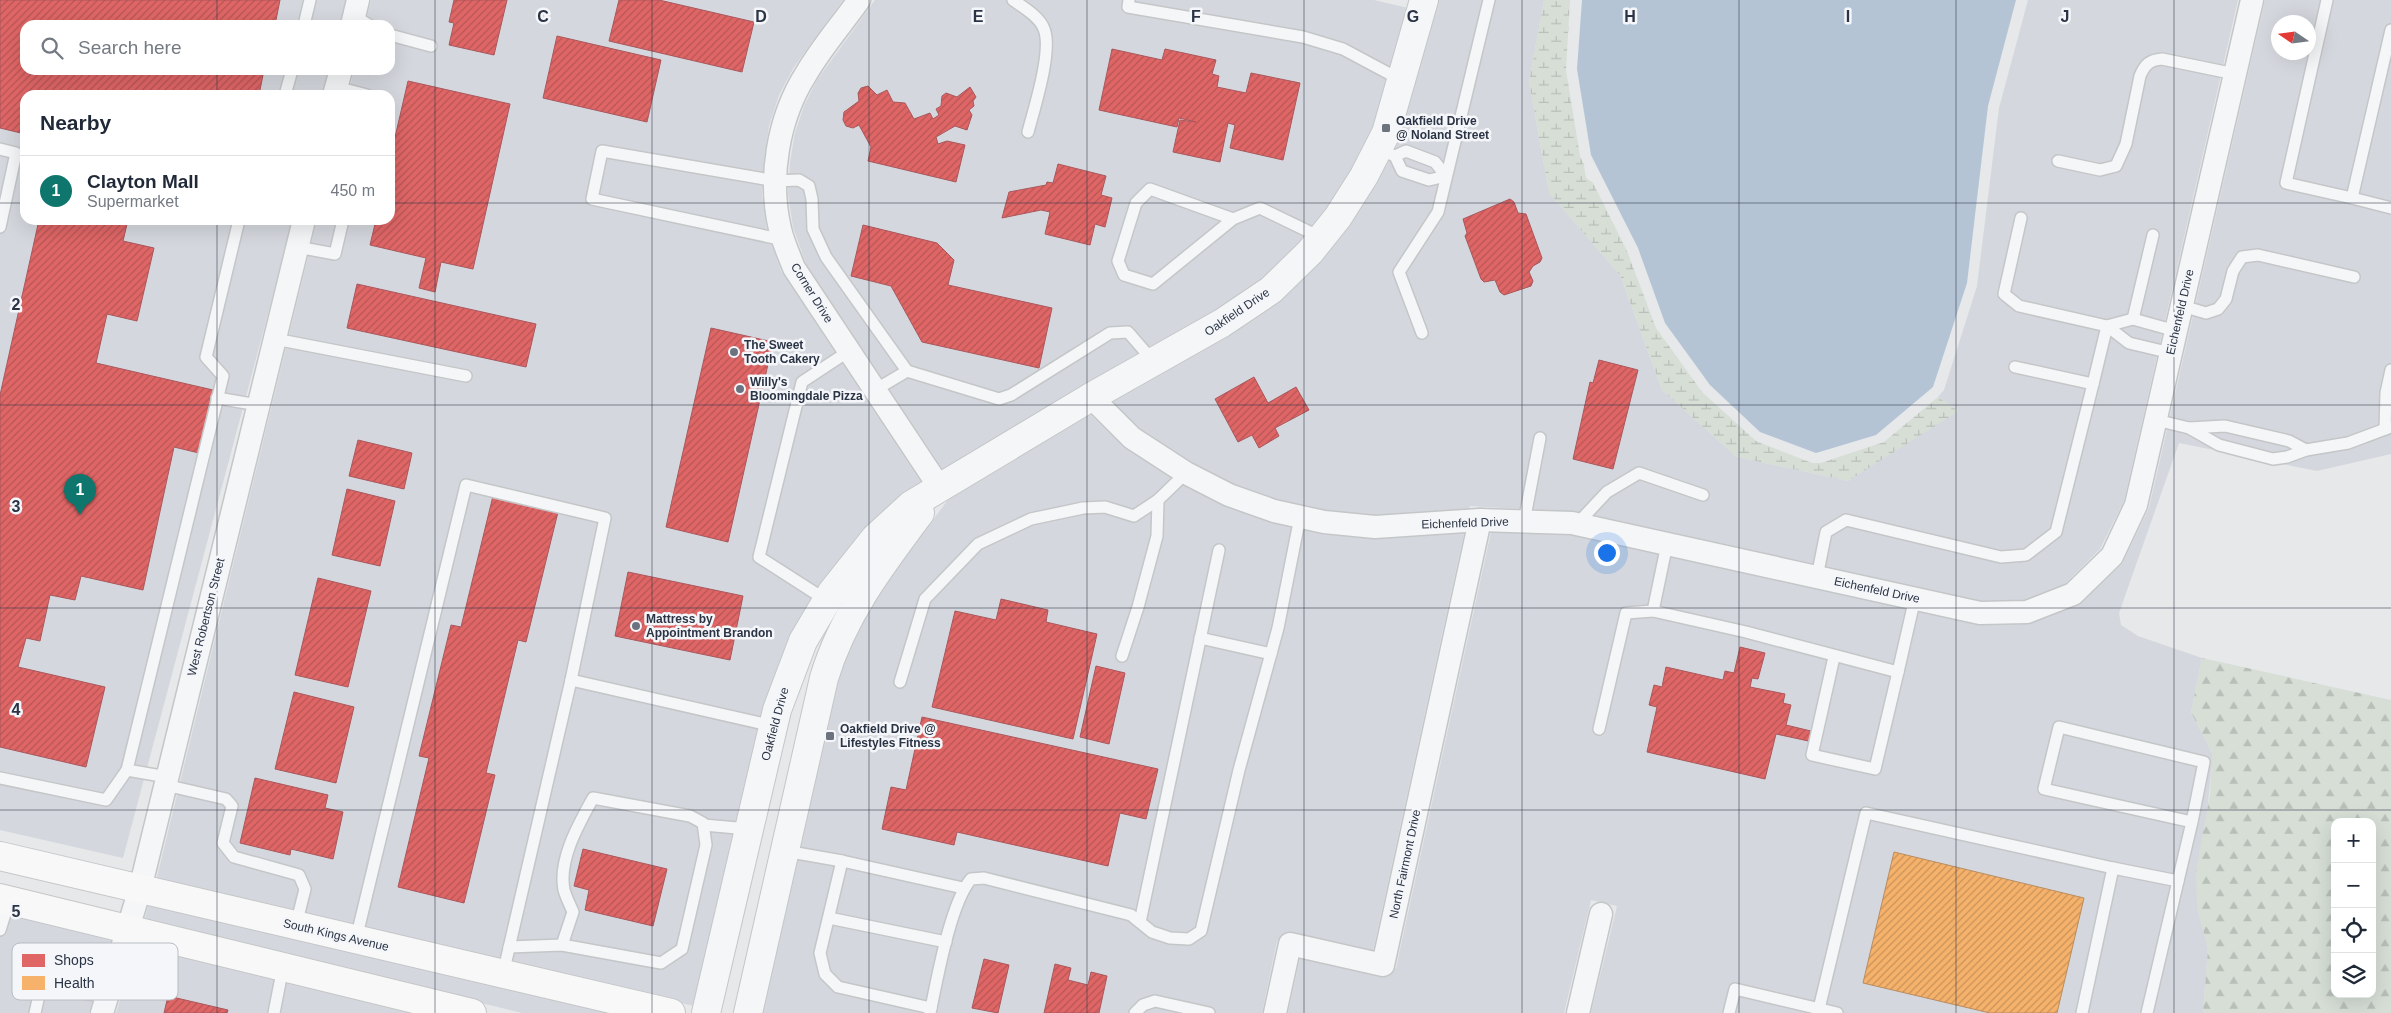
<!DOCTYPE html>
<html lang="en">
<head>
<meta charset="utf-8">
<style>
  body { margin:0; font-family:Helvetica,sans-serif; background:#f2f2f3; color:#1f2937 }
  .controls { position:absolute; right:15px; bottom:15px; display:grid; overflow:hidden; border-radius:10px; box-shadow:0 5px 20px #0002 }
  .controls button { width:45px; height:45px; display:grid; place-items:center; padding:0; border:0; border-bottom:1px solid #e0e1e3; background:#fff; color:#1f2937; font:25px sans-serif }
  .compass { position:absolute; left:2271px; top:15px; width:45px; height:45px; border-radius:50%; background:#fff; box-shadow:0 5px 20px #0002; rotate:283deg }
  .you { position:absolute; left:1606px; top:552px; width:18px; height:18px; margin:-12px; border:4px solid #fff; border-radius:50%; background:#1a73e8; box-shadow:0 0 0 8px #1a73e833 }
  .badge { display:grid; place-items:center; width:32px; height:32px; border-radius:50%; background:#0f766e; color:#fff; font-size:16px; font-weight:700 }
  .pin { position:absolute; translate:-50% -41px; filter:drop-shadow(0 1px 2px #0008) }
  .pin::after { content:''; position:absolute; top:26px; width:18px; height:15px; background:inherit; clip-path:polygon(0 0,100% 0,50% 100%) }
  .list { margin:0; padding:0; list-style:none }
  h2 { display:flex; justify-content:space-between; align-items:center; height:65px; margin:0; padding:0 20px; font-size:21px }
  h2 small { font-size:16px; font-weight:400; color:#747a83 }
  .list li { display:grid; grid-template-columns:32px 1fr auto; gap:15px; align-items:center; box-sizing:border-box; height:70px; padding:0 20px; border-top:1px solid #e0e1e3 }
  .list b { display:block; font-size:19px; white-space:nowrap }
  .list p { margin:0; font-size:16px; white-space:nowrap; color:#747a83 }
  .list em { font-size:16px; font-style:normal; color:#747a83 }
  .icon { flex:none; width:28px; height:28px; fill:none; stroke:currentColor; stroke-width:2; stroke-linecap:round; stroke-linejoin:round }
  .map { position:relative; flex:none; width:2391px; height:1013px; overflow:hidden }
  .search { position:absolute; background:#fff; box-shadow:0 5px 20px #0002; left:20px; top:20px; width:375px; height:55px; display:flex; align-items:center; gap:12px; box-sizing:border-box; padding:0 18px; border-radius:15px; color:#747a83; font-size:19px }
  .panel { position:absolute; background:#fff; box-shadow:0 5px 20px #0002; left:20px; top:90px; width:375px; height:135px; border-radius:15px }
  .map>svg:first-child { display:block }
</style>
</head>
<body>
<div class="map">
<svg width="2391" height="1013" viewBox="0 0 2391 1013">
  <defs>
    <pattern id="forest-firs" width="22" height="20" patternUnits="userSpaceOnUse" patternTransform="scale(1.25)"><rect width="22" height="20" fill="#d6ded6"/><path d="M5 1l3.5 6h-7zM16 11l3.5 6h-7z" fill="#b8bfb9"/></pattern>
    <pattern id="wetland-marsh" width="20" height="14" patternUnits="userSpaceOnUse" patternTransform="scale(1.25)"><rect width="20" height="14" fill="#d6ded6"/><path d="M1 5h8M5 5V1M11 12h8M15 12V8" fill="none" stroke="#b8bfb9"/></pattern>
    <pattern id="shops-hatch" width="6" height="6" patternUnits="userSpaceOnUse" patternTransform="scale(1.25)"><rect width="6" height="6" fill="#e06666"/><path d="M-1 1l2-2M0 6l6-6M5 7l2-2" fill="none" stroke="#b65556"/></pattern>
    <pattern id="health-hatch" width="6" height="6" patternUnits="userSpaceOnUse" patternTransform="scale(1.25)"><rect width="6" height="6" fill="#f6b26b"/><path d="M-1 1l2-2M0 6l6-6M5 7l2-2" fill="none" stroke="#c7925a"/></pattern>
  </defs>
  <rect width="100%" height="100%" fill="#e6e8ea"/>
  <!-- built -->
  <g fill="#d4d7dd" fill-rule="evenodd">
    <path d="M0 0H351L344 25H25V70H332L326 95H25V220H293L123 858 0 830Z"/>
    <path d="M371 0H843L794 67 779 95 769 126 764 160 762 195 767 231 781 271 922 484 902 497 879 515 835 566 805 611 782 657 768 696 755 746 694 1006 156 881 317 220H390V95H348L354 70H390V25H365Z"/>
    <path d="M875 0H1374L1408 8 1373 129 1352 170 1327 211 1300 244 1262 281 1215 314 1093 382 1091 381 944 471 806 264 793 227 788 194 790 162 795 133 804 106 817 80Z"/>
    <path d="M1437 0H1544L1529 82 1549 193 1620 275 1662 390 1737 457 1848 481 1958 410 1938 397 1944 390 1977 286 1999 108 2028 0H2238L2124 501 2100 549 2065 584 2023 601H1981L1574 512 1470 506 1469 509 1375 515 1325 511 1278 500 1234 484 1193 463 1140 429 1111 400 1230 334 1398 139Z"/>
    <path d="M2265 0H2391V454L2317 471 2179 443 2119 613 2121 625 2138 636 2202 658 2191 712 2212 753V765L2197 907 2208 948 2203 1013H1591L1617 906 1591 900 1564 1013H1288L1300 958 1380 977 1396 968 1491 532 1571 535 1981 625 2028 624 2079 605 2122 564 2149 508ZM2278 22H2308V52H2278Z"/>
    <path d="M1089 413 1125 448 1179 482 1223 505 1270 522 1321 534 1375 539 1464 533 1373 951 1293 933 1277 941 1262 1013H761L837 681 845 656 866 610 950 497Z"/>
    <path d="M149 903 620 1013H522L144 921Z"/>
    <path d="M0 911 112 938 89 1013H0Z"/>
    <path d="M137 944 423 1013H116Z"/>
  </g>
  <!-- forest -->
  <path fill="url(#forest-firs)" fill-rule="evenodd" d="M2202 658 2391 700V1013H2203L2208 948 2197 907 2196 870 2210 794 2212 765V753L2191 712ZM2335 822H2372V994H2335Z"/>
  <!-- wetland -->
  <path fill="url(#wetland-marsh)" d="M1544 0H1570L1566 70 1580 156 1584 165 1586 178 1593 183 1627 251 1656 328 1702 392 1756 441 1812 463H1821L1884 442 1938 397 1959 411 1848 481 1737 457 1662 390 1620 275 1549 193 1529 82Z"/>
  <!-- water -->
  <path fill="#b4c4d5" d="M1582 0H2016L1988 106 1967 283 1933 387 1876 435 1816 453 1760 432 1710 385 1665 323 1638 248 1591 155 1577 69Z"/>
  <!-- shops -->
  <g fill="url(#shops-hatch)" stroke="#aa575c">
    <path d="M0 0H280L275 25H25V70H264L259 95H25V134L0 128Z"/>
    <path d="M454 0H507L494 55 449 45 454 23 449 22Z"/>
    <path d="M619 0H659L754 22 742 72 609 41Z"/>
    <path d="M557 36 661 60 647 122 543 98Z"/>
    <path d="M1112 49 1162 60 1165 49 1216 60 1212 74 1219 76 1217 87 1246 93 1251 73 1300 83 1283 160 1230 148 1235 125 1228 123 1220 162 1173 152 1180 120 1196 122 1179 118 1177 127 1099 110Z"/>
    <path d="M408 81 510 104 473 269 441 262 435 292 419 288 426 258 370 245 376 220H390V159Z"/>
    <path d="M868 86 877 95 887 90 893 102 905 103 914 119 930 113 933 119 939 115 936 109 941 106 942 96 946 93 957 97 970 87 976 97 973 101 974 106 969 110 972 115 967 130 955 126 936 137 938 144 947 141 965 145 956 182 868 161 871 147 859 125 853 128 846 126 843 120 844 112 859 101 858 93 861 88Z"/>
    <path d="M1058 164 1106 176 1101 195 1112 198 1105 227 1095 224 1090 245 1045 234 1050 212 1041 210 1002 218 1009 192 1046 185 1047 182 1053 183Z"/>
    <path d="M1510 199 1514 202 1518 213 1526 214 1542 258 1540 262 1533 266 1529 272 1533 281 1531 286 1504 295 1500 292 1495 280 1484 282 1481 279 1465 236 1467 233 1463 219Z"/>
    <path d="M39 220H128L123 241 154 248 137 321 107 314 96 363 213 390 199 453 174 447 143 590 81 576 75 600 50 595 40 641 26 638 18 667 105 687 86 767 0 747V395Z"/>
    <path d="M863 225 937 243 954 260 948 285 1052 308 1039 368 922 342 891 286 851 276Z"/>
    <path d="M357 284 536 324 526 367 347 328Z"/>
    <path d="M711 328 773 342 728 542 666 527Z"/>
    <path d="M1599 360 1638 370 1613 469 1573 459 1590 382 1593 383Z"/>
    <path d="M1254 377 1268 403 1296 387 1309 410 1275 428 1279 436 1259 448 1252 435 1238 442 1215 399Z"/>
    <path d="M358 440 412 453 404 489 349 476Z"/>
    <path d="M347 489 395 501 380 566 332 555Z"/>
    <path d="M493 496 558 512 526 642 518 640 486 773 495 775 464 903 398 887 429 758 419 756 451 625 461 627Z"/>
    <path d="M628 572 743 596 730 660 615 636Z"/>
    <path d="M318 578 371 591 348 687 295 675Z"/>
    <path d="M1001 599 1048 610 1046 622 1097 634 1073 739 932 707 955 611 996 620Z"/>
    <path d="M1740 647 1765 653 1758 679 1752 678 1750 687 1785 694 1783 703 1791 705 1786 725 1815 732 1813 742 1776 734 1765 779 1647 752 1657 707 1649 705 1654 685 1662 687 1666 667 1723 680 1725 671 1734 673Z"/>
    <path d="M1096 666 1125 673 1109 744 1080 737Z"/>
    <path d="M294 692 354 707 336 783 275 769Z"/>
    <path d="M922 717 1158 769 1146 819 1120 813 1108 866 957 832 954 845 882 829 891 787 906 790Z"/>
    <path d="M255 778 328 795 325 808 343 812 333 859 291 849 290 855 240 843Z"/>
    <path d="M583 849 667 869 653 926 585 910 589 890 574 886Z"/>
    <path d="M984 959 1009 965 998 1013 972 1008Z"/>
    <path d="M1055 964 1071 968 1068 980 1088 985 1091 972 1107 976 1099 1013H1044Z"/>
    <path d="M168 996 228 1010 227 1013H164Z"/>
  </g>
  <!-- health -->
  <path fill="url(#health-hatch)" stroke="#b98c60" d="M1894 852 2084 898 2057 1013H1990L1863 983Z"/>
  <g fill="none" stroke-linecap="round" stroke-linejoin="round">
    <!-- service casing -->
    <g stroke="#c4c6c8" stroke-width="14">
      <g id="service">
        <path d="M1013 0C1023 7 1040 17 1044 29 1053 50 1034 109 1028 132"/>
        <path d="M1129 0 1128 7 1303 37 1343 49 1401 80"/>
        <path d="M2327 0 2286 183 2352 198"/>
        <path d="M354 16 369 25"/>
        <path d="M304 25 310 0"/>
        <path d="M2391 30 2352 198 2391 208"/>
        <path d="M390 35 431 46"/>
        <path d="M336 87 367 95"/>
        <path d="M285 95 292 70"/>
        <path d="M0 149 16 153 0 227"/>
        <path d="M1378 149 1395 156 1402 171 1429 180 1446 176 1435 162 1406 151 1395 156"/>
        <path d="M2058 161 2100 170 2116 166 2126 144 2140 76C2145 64 2150 60 2162 59L2235 74"/>
        <path d="M1233 219 1150 189 1136 203 1118 261 1124 275 1153 284 1233 219 1260 208 1322 238"/>
        <path d="M784 240 592 199 602 151 776 181 799 180 809 186 812 199 813 229 826 257 907 371"/>
        <path d="M297 247 335 254 343 220"/>
        <path d="M2182 306 2206 313 2218 309 2226 299 2233 271 2242 257 2258 255 2354 277"/>
        <path d="M2133 319 2153 235"/>
        <path d="M1422 333 1399 272 1438 212 1489 0"/>
        <path d="M275 339 466 376"/>
        <path d="M2171 353 2129 343 2107 326 2133 319 2176 331"/>
        <path d="M2015 367 2093 384 2107 326 2019 306 2004 294 2021 218"/>
        <path d="M875 390 907 371 999 399 1011 395 1110 333 1128 332 1154 362"/>
        <path d="M217 398 258 405"/>
        <path d="M2156 420 2189 428 2225 426 2289 441 2306 450"/>
        <path d="M2189 428 2219 445 2273 459 2287 457 2306 450 2348 443 2391 427"/>
        <path d="M2385 429 2386 393 2391 370"/>
        <path d="M1524 522 1540 438"/>
        <path d="M1577 524 1607 492 1639 473 1703 495"/>
        <path d="M1667 544 1653 611 1746 632 1898 672 1915 598"/>
        <path d="M1817 577 1826 532 1846 520 2001 557 2026 555 2056 532 2093 384"/>
        <path d="M826 600 759 557 802 382 849 351"/>
        <path d="M1200 638 1271 654"/>
        <path d="M1122 656 1138 607 1157 536 1158 500"/>
        <path d="M1834 657 1812 755 1875 769 1898 672"/>
        <path d="M900 682 925 599 978 544 1031 519 1083 508 1105 507 1134 516 1158 500 1186 473"/>
        <path d="M1599 729 1626 613 1653 611"/>
        <path d="M167 777 127 770 223 376 206 357 239 220"/>
        <path d="M0 778 106 800 127 770"/>
        <path d="M165 785 226 799 232 806 223 843 234 857 299 875 305 889 296 925"/>
        <path d="M704 825 748 829"/>
        <path d="M785 851 842 861 820 953 825 974 838 987 931 1008"/>
        <path d="M842 861 963 888"/>
        <path d="M2113 868 2178 881 2147 1013"/>
        <path d="M2178 881 2192 822 2044 789 2059 727 2204 762 2192 822"/>
        <path d="M829 918 946 942"/>
        <path d="M1140 922 1219 550"/>
        <path d="M0 930 9 901"/>
        <path d="M356 939 466 485 605 518 571 680"/>
        <path d="M509 947 562 945 661 963 682 949 706 845 703 823 690 816 593 798C579 824 558 859 564 890 566 897 570 905 573 912L562 945"/>
        <path d="M503 974 571 680 773 726"/>
        <path d="M35 1013 41 986 107 997"/>
        <path d="M274 1013 283 967"/>
        <path d="M930 1013C937 980 950 904 971 879L984 878 1131 915 1152 932 1170 938 1189 939 1201 931 1239 770 1278 628 1300 517"/>
        <path d="M1135 1013 1143 1005 1155 1001 1209 1013"/>
        <path d="M1729 1013 1735 989 1837 1013"/>
        <path d="M1818 1013 1866 813 2113 868 2082 1013"/>
      </g>
    </g>
    <!-- minor casing -->
    <g stroke="#c4c6c8" stroke-width="25">
      <g id="minor">
        <path d="M859 0C842 24 821 48 806 74 778 118 768 178 780 229 783 242 789 255 794 268L940 488"/>
        <path d="M352 25 358 0"/>
        <path d="M334 95 341 70"/>
        <path d="M1091 397 1132 438 1186 473 1229 495 1274 511 1324 522 1375 527 1480 520 1572 523 1980 613 2027 612 2073 594 2112 556 2136 505 2252 0"/>
        <path d="M102 1013 140 889 304 220"/>
        <path d="M1275 1013 1290 944 1383 965 1480 520"/>
        <path d="M1578 1013 1601 914"/>
      </g>
    </g>
    <!-- tertiary casing -->
    <g stroke="#c4c6c8" stroke-width="30">
      <g id="tertiary">
        <path d="M706 1013 777 710 803 641 832 592 875 538 911 505 1091 397 1222 323 1271 290 1310 252 1338 217 1364 176 1386 133 1424 0"/>
        <path d="M748 1013 824 678C843 615 881 565 920 513"/>
      </g>
    </g>
    <!-- secondary casing -->
    <g stroke="#c4c6c8" stroke-width="30">
      <g id="secondary">
        <path d="M0 856 671 1013"/>
        <path d="M0 898 472 1013"/>
      </g>
    </g>
    <!-- service -->
    <use href="#service" stroke="#f5f6f7" stroke-width="11"/>
    <!-- minor -->
    <use href="#minor" stroke="#f5f6f7" stroke-width="22"/>
    <!-- tertiary -->
    <use href="#tertiary" stroke="#f5f6f7" stroke-width="28"/>
    <!-- secondary -->
    <use href="#secondary" stroke="#f8f8f8" stroke-width="28"/>
  </g>
  <!-- grid -->
  <path fill="none" stroke="#2b3445" stroke-width="1" stroke-opacity="0.55" d="M217 0V25M435 0V1013M652 0V1013M869 0V1013M1087 0V1013M1304 0V1013M1522 0V1013M1739 0V1013M1956 0V1013M2174 0V1013M217 70V95M0 203H25M390 203H2391M217 220V1013M0 405H2391M0 608H2391M0 810H2391"/>
  <!-- markers -->
  <g fill="#6c737f" stroke="#f4f6f9" stroke-width="2">
    <rect x="1381" y="123" width="10" height="10" rx="2.5"/>
    <circle cx="734" cy="352" r="5"/>
    <circle cx="740" cy="389" r="5"/>
    <circle cx="636" cy="626" r="5"/>
    <rect x="825" y="731" width="10" height="10" rx="2.5"/>
  </g>
  <g text-anchor="middle" stroke-width="5" stroke-linejoin="round" paint-order="stroke">
    <!-- poi labels -->
    <g font-size="12" font-weight="bold" fill="#2b3445" stroke="#f4f6f9" text-anchor="start">
      <text x="1396" y="125">Oakfield Drive<tspan x="1396" dy="14">@ Noland Street</tspan></text>
      <text x="744" y="349">The Sweet<tspan x="744" dy="14">Tooth Cakery</tspan></text>
      <text x="750" y="386">Willy's<tspan x="750" dy="14">Bloomingdale Pizza</tspan></text>
      <text x="646" y="623">Mattress by<tspan x="646" dy="14">Appointment Brandon</tspan></text>
      <text x="840" y="733">Oakfield Drive @<tspan x="840" dy="14">Lifestyles Fitness</tspan></text>
    </g>
    <!-- street labels -->
    <g font-size="12" fill="#2b3445" stroke="#f4f6f9">
      <text transform="translate(812 293) rotate(58)" y="4">Corner Drive</text>
      <text transform="translate(1237 312) rotate(-34)" y="4">Oakfield Drive</text>
      <text transform="translate(2180 312) rotate(-77)" y="4">Eichenfeld Drive</text>
      <text transform="translate(1465 523) rotate(-2)" y="4">Eichenfeld Drive</text>
      <text transform="translate(1877 590) rotate(12)" y="4">Eichenfeld Drive</text>
      <text transform="translate(206 617) rotate(-76)" y="4">West Robertson Street</text>
      <text transform="translate(775 724) rotate(-75)" y="4">Oakfield Drive</text>
      <text transform="translate(1405 864) rotate(-78)" y="4">North Fairmont Drive</text>
      <text transform="translate(336 935) rotate(13)" y="4">South Kings Avenue</text>
    </g>
  </g>
  <!-- legend -->
  <rect x="12" y="943" width="166" height="57" rx="8" fill="#f4f6f9" stroke="#b8bcc3" stroke-width="1"/>
  <rect x="22" y="954" width="23" height="13" fill="#e06666"/>
  <rect x="22" y="976" width="23" height="14" fill="#f6b26b"/>
  <g font-size="14" fill="#2b3445">
    <text x="54" y="965">Shops</text>
    <text x="54" y="988">Health</text>
  </g>
  <g font-size="16" text-anchor="middle" font-weight="bold" fill="#2b3445" stroke="#f4f6f9" stroke-width="5" stroke-linejoin="round" paint-order="stroke">
    <text x="543" y="22">C</text>
    <text x="761" y="22">D</text>
    <text x="978" y="22">E</text>
    <text x="1196" y="22">F</text>
    <text x="1413" y="22">G</text>
    <text x="1630" y="22">H</text>
    <text x="1848" y="22">I</text>
    <text x="2065" y="22">J</text>
    <text x="16" y="310">2</text>
    <text x="16" y="512">3</text>
    <text x="16" y="715">4</text>
    <text x="16" y="917">5</text>
  </g>
</svg>
<div class="controls">
<button>+</button>
<button>−</button>
<button><svg class="icon" aria-label="locate" viewBox="0 0 24 24"><circle cx="12" cy="12" r="6"/><path d="M12 2v4M12 18v4M2 12h4M18 12h4"/></svg></button>
<button><svg class="icon" aria-label="layers" viewBox="0 0 24 24"><path d="M12 4l9 5-9 5-9-5zM3 14l9 5 9-5"/></svg></button>
</div>
<svg class="compass" viewBox="-18 -18 36 36"><path d="M0-13l5 13h-10z" fill="#e53935"/><path d="M0 13l5-13h-10z" fill="#747a83"/></svg>
<div class="you"></div>
<div class="pin badge" style="left:80px;top:515px">1</div>
<div class="search"><svg class="icon" aria-label="search" viewBox="0 0 24 24"><circle cx="10" cy="10" r="6"/><path d="M15 15l6 6"/></svg>Search here</div>
<section class="panel">
<h2>Nearby<small></small></h2>
<ul class="list">
<li><span class="badge">1</span><div><b>Clayton Mall</b><p>Supermarket</p></div><em>450 m</em></li>
</ul>
</section>
</div>
</body>
</html>
